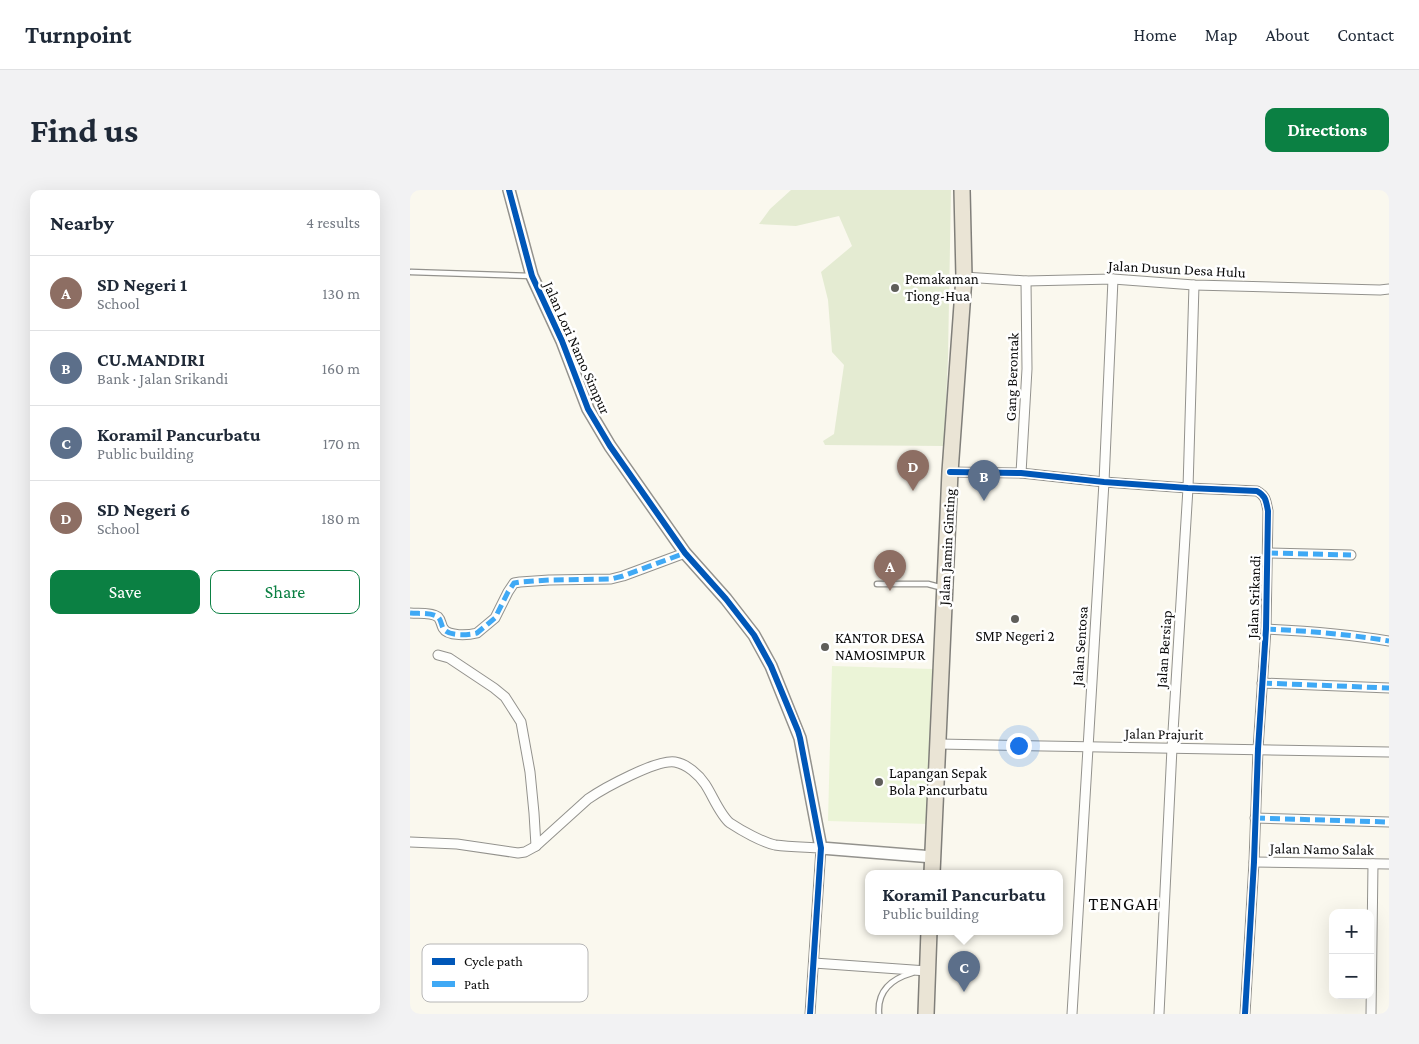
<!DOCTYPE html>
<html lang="en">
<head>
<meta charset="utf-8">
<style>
  body { margin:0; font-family:"Crimson Pro",serif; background:#f2f2f3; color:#1f2937 }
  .controls { position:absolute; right:15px; bottom:15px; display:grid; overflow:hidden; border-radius:10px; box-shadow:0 5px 20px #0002 }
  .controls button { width:45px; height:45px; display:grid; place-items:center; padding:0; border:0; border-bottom:1px solid #e0e1e3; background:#fff; color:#1f2937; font:25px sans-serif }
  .you { position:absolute; left:608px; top:555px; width:18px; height:18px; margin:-12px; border:4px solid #fff; border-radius:50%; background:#1a73e8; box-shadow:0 0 0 8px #1a73e833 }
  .badge { display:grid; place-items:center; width:32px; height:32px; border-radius:50%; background:#0b8043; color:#fff; font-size:16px; font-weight:700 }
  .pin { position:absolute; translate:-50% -41px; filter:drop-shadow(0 1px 2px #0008) }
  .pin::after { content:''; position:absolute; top:26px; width:18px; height:15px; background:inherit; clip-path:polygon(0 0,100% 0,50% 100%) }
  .popup { position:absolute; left:455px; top:680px; width:198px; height:65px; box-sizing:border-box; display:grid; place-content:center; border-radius:10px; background:#fff; filter:drop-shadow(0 1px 4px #0005); font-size:16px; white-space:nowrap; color:#747a83 }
  .popup b { font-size:19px; color:#1f2937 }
  .popup::after { content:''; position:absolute; left:50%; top:100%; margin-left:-10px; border:10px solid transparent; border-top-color:#fff }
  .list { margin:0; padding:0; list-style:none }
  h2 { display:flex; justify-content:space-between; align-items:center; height:65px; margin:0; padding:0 20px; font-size:21px }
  h2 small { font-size:16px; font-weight:400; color:#747a83 }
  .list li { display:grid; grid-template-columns:32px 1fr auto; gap:15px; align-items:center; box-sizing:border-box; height:75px; padding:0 20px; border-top:1px solid #e0e1e3 }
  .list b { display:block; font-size:19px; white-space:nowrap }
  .list p { margin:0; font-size:16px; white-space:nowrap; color:#747a83 }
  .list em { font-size:16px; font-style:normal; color:#747a83 }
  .actions { display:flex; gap:10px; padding:15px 20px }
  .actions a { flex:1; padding:11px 0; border:1px solid #0b8043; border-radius:10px; text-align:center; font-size:18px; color:#0b8043 }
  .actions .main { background:#0b8043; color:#fff }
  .map { position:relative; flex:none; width:979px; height:824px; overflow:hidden; border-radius:10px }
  header { display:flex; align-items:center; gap:30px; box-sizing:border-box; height:70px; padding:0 25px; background:#fff; border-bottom:1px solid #e0e1e3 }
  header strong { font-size:24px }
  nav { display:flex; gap:28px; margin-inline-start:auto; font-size:18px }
  .intro { display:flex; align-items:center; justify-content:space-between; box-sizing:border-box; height:120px; padding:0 30px }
  h1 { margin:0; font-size:35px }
  .button { padding:12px 22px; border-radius:10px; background:#0b8043; color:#fff; font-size:18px; font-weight:700 }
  main { display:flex; gap:30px; padding:0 30px }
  aside { flex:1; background:#fff; border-radius:10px; box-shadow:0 5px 20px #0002 }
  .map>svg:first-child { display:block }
</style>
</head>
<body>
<header>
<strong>Turnpoint</strong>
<nav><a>Home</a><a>Map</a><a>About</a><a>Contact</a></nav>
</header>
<div class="intro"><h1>Find us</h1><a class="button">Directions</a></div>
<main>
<aside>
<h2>Nearby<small>4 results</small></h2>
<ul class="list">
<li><span class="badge" style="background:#8d6e63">A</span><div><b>SD Negeri 1</b><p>School</p></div><em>130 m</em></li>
<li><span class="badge" style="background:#5c6f8a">B</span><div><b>CU.MANDIRI</b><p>Bank · Jalan Srikandi</p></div><em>160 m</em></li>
<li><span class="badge" style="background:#5c6f8a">C</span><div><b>Koramil Pancurbatu</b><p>Public building</p></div><em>170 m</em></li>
<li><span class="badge" style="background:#8d6e63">D</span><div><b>SD Negeri 6</b><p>School</p></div><em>180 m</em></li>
</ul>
<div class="actions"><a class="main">Save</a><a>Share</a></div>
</aside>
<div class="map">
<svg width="979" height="824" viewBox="0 0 979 824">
  <rect width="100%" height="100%" fill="#faf8ee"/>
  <!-- cemetery -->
  <path fill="#e4ebd2" d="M381 0H541L538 167 534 256 415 255 413 251 424 244 434 175 422 162 418 110 411 82 442 56 429 26 386 36 349 34 360 19Z"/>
  <!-- pitch -->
  <path fill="#ebf4d7" d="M422 476 523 479 518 634 418 631Z"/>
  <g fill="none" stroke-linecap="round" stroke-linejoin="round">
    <!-- service casing -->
    <g stroke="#93928d" stroke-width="7">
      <g id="service">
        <path d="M1 82 121 86"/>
        <path d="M467 394H518L533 398"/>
        <path d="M469 824C467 801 481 789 502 783"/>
      </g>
    </g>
    <!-- minor casing -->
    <g stroke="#93928d" stroke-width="11">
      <g id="minor">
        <path d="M554 87 616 91 703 89 784 95 970 100 979 99"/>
        <path d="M540 282 611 283 694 292 778 298 847 301C856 306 856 311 858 321L856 439 848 559 844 672 835 824"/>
        <path d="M611 283 617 179 616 91"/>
        <path d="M858 363 941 365"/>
        <path d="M0 423C8 424 21 422 28 427 31 430 31 434 33 438 38 447 59 445 67 443L85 428 98 402 104 393 110 392 139 390 201 389 213 386 275 363"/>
        <path d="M856 439C897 441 938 444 979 451"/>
        <path d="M28 465 39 468 84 498 95 507 111 532 120 582 124 623 126 656"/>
        <path d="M852 493 979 498"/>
        <path d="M528 554 979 562"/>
        <path d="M845 628 979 632"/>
        <path d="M0 652 47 654 108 663 115 662 126 656 178 609C194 598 247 569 265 572 277 574 289 585 295 594 303 606 310 625 320 633 332 641 352 652 365 655 380 657 396 657 411 658L400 824"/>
        <path d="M844 672 979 674"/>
        <path d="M404 773 517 781"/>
        <path d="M662 824 694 292 703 89"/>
        <path d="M749 824 762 558 778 298 784 95"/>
        <path d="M961 824 963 674"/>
      </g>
    </g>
    <!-- tertiary casing -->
    <g stroke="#93928d" stroke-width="14">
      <path id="tertiary" d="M99 0 122 86 152 151 178 219 200 256 275 363 316 409 344 445 361 476 390 548 411 658 523 667"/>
    </g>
    <!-- trunk casing -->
    <g stroke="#807f7a" stroke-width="18">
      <g id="trunk">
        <path d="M522 683 540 282 554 87 552 0"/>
        <path d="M516 824 519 741"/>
      </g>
    </g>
    <!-- service -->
    <use href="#service" stroke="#fefefc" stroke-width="4.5"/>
    <!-- minor -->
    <use href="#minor" stroke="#fefefc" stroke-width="9"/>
    <!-- tertiary -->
    <use href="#tertiary" stroke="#fefefc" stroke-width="11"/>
    <!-- trunk -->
    <use href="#trunk" stroke="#eae4d5" stroke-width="15"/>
    <!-- quiet -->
    <g stroke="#3fa9f5" stroke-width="5" stroke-dasharray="10 5" stroke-linecap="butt">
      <path d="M858 363 941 365"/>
      <path d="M0 423C8 424 21 422 28 427 31 430 31 434 33 438 38 447 59 445 67 443L85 428 98 402 104 393 110 392 139 390 201 389 213 386 275 363"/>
      <path d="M856 439C897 441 938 444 979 451"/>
      <path d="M852 493 979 498"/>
      <path d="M845 628 979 632"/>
    </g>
    <!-- cycleway casing -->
    <g stroke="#fff" stroke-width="9">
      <g id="cycleway">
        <path d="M99 0 122 86 152 151 178 219 200 256 275 363 316 409 344 445 361 476 388 541 390 548 411 658 400 824"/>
        <path d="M540 282 611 283 694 292 778 298 847 301C856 306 856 311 858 321L856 439 848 559 844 672 835 824"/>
      </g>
    </g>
    <!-- cycleway -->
    <use href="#cycleway" stroke="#0057b8" stroke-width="6"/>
  </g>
  <!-- markers -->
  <g fill="#5f5e5a" stroke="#fff" stroke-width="2">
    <circle cx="485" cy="98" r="5"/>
    <circle cx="605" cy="429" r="5"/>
    <circle cx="415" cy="457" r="5"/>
    <circle cx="469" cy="592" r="5"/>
  </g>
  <g text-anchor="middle" stroke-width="5" stroke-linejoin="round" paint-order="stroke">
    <!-- street labels -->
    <g font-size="15" fill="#0b0b0b" stroke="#fff">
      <text transform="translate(767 79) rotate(3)" y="5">Jalan Dusun Desa Hulu</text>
      <text transform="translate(167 158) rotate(66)" y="5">Jalan Lori Namo Simpur</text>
      <text transform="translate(602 187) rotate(-88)" y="5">Gang Berontak</text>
      <text transform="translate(537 357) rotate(-87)" y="5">Jalan Jamin Ginting</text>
      <text transform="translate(844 407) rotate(-88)" y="5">Jalan Srikandi</text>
      <text transform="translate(670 456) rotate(-86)" y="5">Jalan Sentosa</text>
      <text transform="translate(754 459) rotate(-86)" y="5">Jalan Bersiap</text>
      <text transform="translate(754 544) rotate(1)" y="5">Jalan Prajurit</text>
      <text transform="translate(912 659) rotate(1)" y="5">Jalan Namo Salak</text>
    </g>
    <!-- poi labels -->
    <g font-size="15" fill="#0b0b0b" stroke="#fff" text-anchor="start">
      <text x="495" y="94">Pemakaman<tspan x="495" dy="17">Tiong-Hua</tspan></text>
      <text x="605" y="451" text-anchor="middle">SMP Negeri 2</text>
      <text x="425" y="453">KANTOR DESA<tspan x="425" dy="17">NAMOSIMPUR</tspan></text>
      <text x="479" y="588">Lapangan Sepak<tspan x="479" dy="17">Bola Pancurbatu</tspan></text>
    </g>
    <!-- quarter labels -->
    <g font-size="18" letter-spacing="1" fill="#0b0b0b" stroke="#fff">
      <text x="714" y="720">TENGAH</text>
    </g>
  </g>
  <!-- legend -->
  <rect x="12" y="754" width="166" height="58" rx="8" fill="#fff" stroke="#b6b6b6" stroke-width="1"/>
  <rect x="22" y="768" width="23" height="7" fill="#0057b8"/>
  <rect x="22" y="791" width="23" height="6" fill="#3fa9f5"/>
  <g font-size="14" fill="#0b0b0b">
    <text x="54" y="776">Cycle path</text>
    <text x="54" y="799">Path</text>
  </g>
</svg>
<div class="controls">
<button>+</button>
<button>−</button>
</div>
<div class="you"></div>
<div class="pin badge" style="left:480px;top:401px;background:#8d6e63">A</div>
<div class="pin badge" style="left:574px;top:311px;background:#5c6f8a">B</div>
<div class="pin badge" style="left:554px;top:802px;background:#5c6f8a">C</div>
<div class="popup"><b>Koramil Pancurbatu</b>Public building</div>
<div class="pin badge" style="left:503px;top:301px;background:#8d6e63">D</div>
</div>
</main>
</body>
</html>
